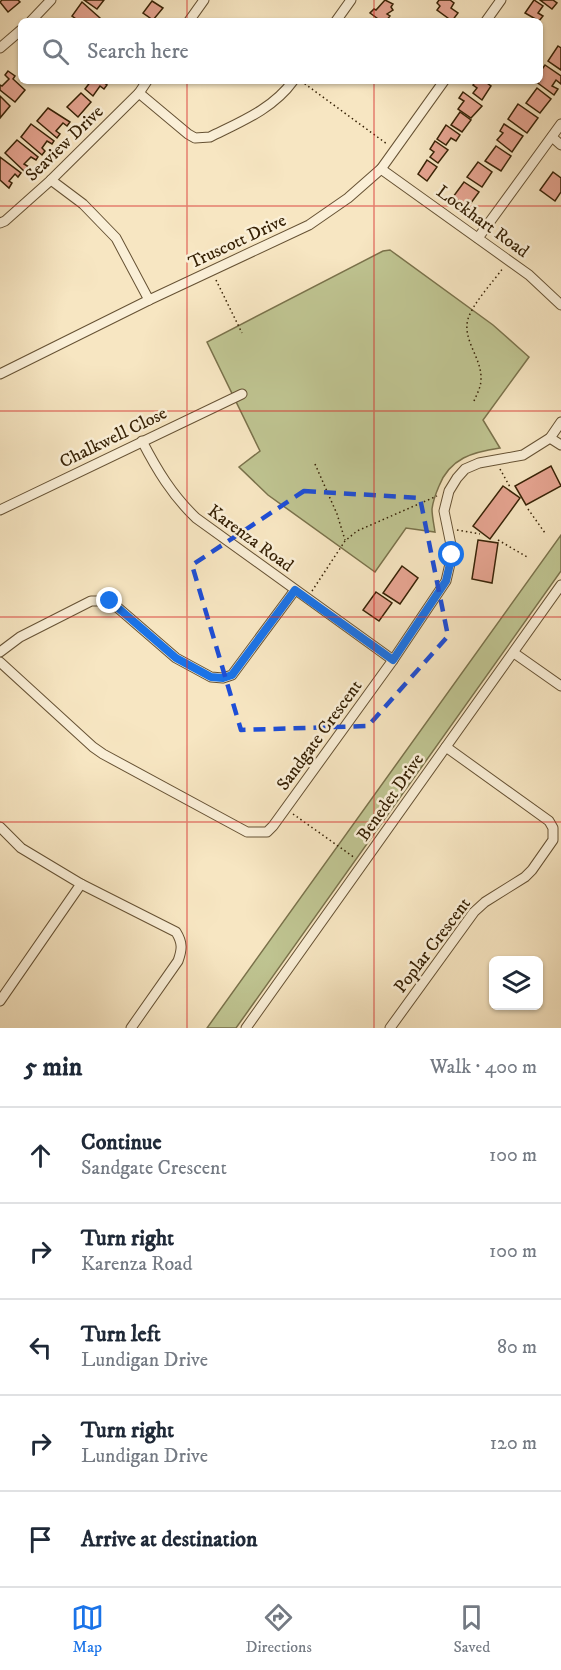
<!DOCTYPE html>
<html lang="en">
<head>
<meta charset="utf-8">
<style>
  body { margin:0; font-family:"IM FELL DW Pica",serif; background:#f2f2f3; color:#1f2937 }
  .controls { position:absolute; right:18px; bottom:18px; display:grid; overflow:hidden; border-radius:9px; box-shadow:0 2px 4px #0004 }
  .controls button { width:54px; height:54px; display:grid; place-items:center; padding:0; border:0; border-bottom:2px solid #e0e1e3; background:#fff; color:#1f2937; font:30px sans-serif }
  .stop { position:absolute; width:18px; height:18px; margin:-14px; border:4px solid #1a73e8; border-radius:50%; background:#fff }
  .stop.end { background:#1a73e8; border-color:#fff; box-shadow:0 2px 6px #0008 }
  .list { margin:0; padding:0; list-style:none }
  h2 { display:flex; justify-content:space-between; align-items:center; height:78px; margin:0; padding:0 24px; font-size:26px }
  h2 small { font-size:20px; font-weight:400; color:#747a83 }
  .list li { display:grid; grid-template-columns:39px 1fr auto; gap:18px; align-items:center; box-sizing:border-box; height:96px; padding:0 24px; border-top:2px solid #e0e1e3 }
  .list b { display:block; font-size:22px; white-space:nowrap }
  .list p { margin:0; font-size:20px; white-space:nowrap; color:#747a83 }
  .list em { font-size:20px; font-style:normal; color:#747a83 }
  .icon { flex:none; width:33px; height:33px; fill:none; stroke:currentColor; stroke-width:2; stroke-linecap:round; stroke-linejoin:round }
  .map { position:relative; flex:none; width:561px; height:1028px; overflow:hidden }
  .search { position:absolute; background:#fff; box-shadow:0 2px 4px #0004; left:18px; right:18px; top:18px; height:66px; display:flex; align-items:center; gap:15px; box-sizing:border-box; padding:0 21px; border-radius:9px; color:#747a83; font-size:22px }
  .sheet { height:558px; background:#fff }
  nav { display:flex; justify-content:space-around; align-items:center; box-sizing:border-box; height:84px; border-top:2px solid #e0e1e3; background:#fff; font-size:16px; color:#747a83 }
  nav a { display:grid; justify-items:center; gap:3px }
  nav .on { color:#1a73e8 }
  .map>svg:first-child { display:block }
</style>
</head>
<body>
<div class="map">
<svg width="561" height="1028" viewBox="0 0 561 1028">
  <rect width="100%" height="100%" fill="#f7e6c2"/>
  <filter id="stains"><feTurbulence type="fractalNoise" baseFrequency=".00333" numOctaves="4"/><feColorMatrix values="0 0 0 0 .2 0 0 0 0 .09 0 0 0 0 .02 0 0 0 .5 -.17"/></filter>
  <radialGradient id="worn" r=".72"><stop offset=".6" stop-color="#630" stop-opacity="0"/><stop offset="1" stop-color="#630" stop-opacity=".3"/></radialGradient>
  <!-- green -->
  <g fill="#bfc491" stroke="#7a724b" stroke-width="1.5">
    <path d="M390 250 493 325 529 357 483 420 500 448C473 452 450 458 439 486 436 493 433 501 432 509 432 516 434 525 435 532L406 528 375 572 268 495 239 467 260 451 207 342 383 251Z"/>
    <path d="M561 535V571L236 1028H207Z"/>
  </g>
  <!-- building -->
  <g fill="#e7a592" stroke="#362105" stroke-width="1.5">
    <path d="M2 0H18L20 2 8 12 0 2Z"/>
    <path d="M84 0H104L97 9Z"/>
    <path d="M385 0 393 4 391 7 393 10 387 14 390 16 386 21H381L370 13 374 9 376 10Z"/>
    <path d="M439 0H450L454 3 451 8 458 13 452 21 437 10 440 6 437 3Z"/>
    <path d="M534 0 543 6 538 13 543 16 539 21 525 13Z"/>
    <path d="M540 0H553L557 3 552 9Z"/>
    <path d="M152 1 163 8 153 20 143 13Z"/>
    <path d="M82 2 100 18 97 21H79L72 16Z"/>
    <path d="M558 46 561 48V70L548 61Z"/>
    <path d="M545 65 561 76V84L556 80 552 86 558 89 554 95 535 81H540V72Z"/>
    <path d="M8 71 15 76 13 79 25 90 15 102 0 90V85L2 86 9 79 5 75Z"/>
    <path d="M91 81H102L107 85 104 89 100 86 93 96 85 89Z"/>
    <path d="M476 81H484L491 86 482 100 473 93 477 88 473 85Z"/>
    <path d="M537 88 551 99 540 113 526 103Z"/>
    <path d="M463 92 482 106 471 118 458 109 464 101 459 98Z"/>
    <path d="M81 93 91 102 78 117 67 107Z"/>
    <path d="M0 96 10 106 0 118Z"/>
    <path d="M518 104 538 118 527 133 508 119Z"/>
    <path d="M48 108 70 122 67 126 63 123 56 131 60 134 57 138 37 121Z"/>
    <path d="M460 112 471 120 462 132 451 125Z"/>
    <path d="M31 124 54 141 52 144 47 141 42 148 45 151 42 155 21 137Z"/>
    <path d="M504 124 523 136 512 152 497 140 503 133 500 131Z"/>
    <path d="M446 125 460 135 456 141 451 138 446 145 437 139Z"/>
    <path d="M17 140 38 157 36 160 31 157 24 164 29 167 25 172 5 153Z"/>
    <path d="M435 141 448 150 438 163 430 157 434 152 430 149Z"/>
    <path d="M496 146 511 156 501 171 485 161Z"/>
    <path d="M0 157 21 173 18 177 15 174 9 181 12 183 9 188 0 180Z"/>
    <path d="M427 160 437 167 427 181 418 174Z"/>
    <path d="M478 162 492 172 482 187 467 177Z"/>
    <path d="M553 172 561 178V192L555 201 540 190Z"/>
    <path d="M464 182 479 192 468 207 453 197Z"/>
    <path d="M551 466 561 486 526 505 515 486Z"/>
    <path d="M503 486 520 498 490 539 473 526Z"/>
    <path d="M478 540 498 543 492 583 472 579Z"/>
    <path d="M402 566 418 578 400 604 383 593Z"/>
    <path d="M376 592 392 603 379 621 363 610Z"/>
  </g>
  <g fill="none" stroke-linecap="round" stroke-linejoin="round">
    <!-- minor casing -->
    <g stroke="#665234" stroke-width="11">
      <g id="minor">
        <path d="M31 21 51 0"/>
        <path d="M189 21 204 0"/>
        <path d="M336 21 351 0"/>
        <path d="M486 21 501 0"/>
        <path d="M0 48 21 30"/>
        <path d="M139 93 188 134 195 138 210 137C240 122 273 109 293 81"/>
        <path d="M552 137 561 145"/>
        <path d="M381 169 529 275 561 305"/>
        <path d="M51 180 83 204 116 238 149 300"/>
        <path d="M0 223 5 221 51 180 139 93 147 81"/>
        <path d="M478 238 561 124"/>
        <path d="M0 374 149 300 309 225 348 198 381 169 444 81"/>
        <path d="M550 438 561 445"/>
        <path d="M142 441C157 470 172 495 196 518L393 660"/>
        <path d="M0 510 242 394"/>
        <path d="M0 652 20 637 91 601H110L176 658 211 677 223 678 232 675 295 590"/>
        <path d="M514 653 561 686"/>
        <path d="M0 662 93 747 103 754 247 832H267L273 826 393 660 446 581 452 555 451 545 444 511 449 491 457 478 465 469 479 463 523 455 550 438 561 422"/>
        <path d="M0 827 21 848 81 884 176 932C183 943 182 950 178 961L131 1028"/>
        <path d="M0 1001 81 884"/>
        <path d="M246 1028 561 585"/>
        <path d="M390 1028 474 912 485 902 525 877 532 870 553 840V828L549 821 446 747"/>
      </g>
    </g>
    <!-- path -->
    <g stroke="#362105" stroke-width="1.5" stroke-dasharray="1.5 3" stroke-linecap="butt">
      <path d="M301 81 387 144"/>
      <path d="M216 280 242 333"/>
      <path d="M474 401C477 394 481 387 481 379 482 358 462 340 468 319 473 303 493 282 503 268"/>
      <path d="M315 464 337 514 345 540"/>
      <path d="M500 469 510 487"/>
      <path d="M528 509 545 533"/>
      <path d="M457 530 480 534"/>
      <path d="M498 540 529 558"/>
      <path d="M312 591 345 541 357 531 437 496"/>
      <path d="M293 814 355 858"/>
    </g>
    <!-- minor -->
    <use href="#minor" stroke="#faefd7" stroke-width="9"/>
  </g>
  <g fill="none" stroke-linecap="round" stroke-linejoin="round">
    <!-- route -->
    <path stroke="#1a73e8" stroke-width="8" d="M110 601 176 658 211 677 223 678 232 675 295 590 393 660 446 581 452 555"/>
  </g>
  <!-- marked area -->
  <path fill="none" stroke="#1d4ed8" stroke-width="4.5" stroke-dasharray="12 8" stroke-linejoin="round" d="M304 491 420 498 448 636 368 726 241 730 192 565Z"/>
  <!-- grid -->
  <path fill="none" stroke="#d62828" stroke-width="1.5" stroke-opacity="0.55" d="M187 0V21M374 0V21M187 81V1028M374 81V1028M0 206H561M0 411H561M0 617H561M0 822H561"/>
  <g text-anchor="middle" stroke-width="5" stroke-linejoin="round" paint-order="stroke">
    <!-- street labels -->
    <g font-size="18" fill="#362105" stroke="#faefd7">
      <text transform="translate(64 143) rotate(-44)" y="6">Seaview Drive</text>
      <text transform="translate(483 221) rotate(36)" y="6">Lockhart Road</text>
      <text transform="translate(237 241) rotate(-25)" y="6">Truscott Drive</text>
      <text transform="translate(113 437) rotate(-26)" y="6">Chalkwell Close</text>
      <text transform="translate(251 538) rotate(36)" y="6">Karenza Road</text>
      <text transform="translate(319 735) rotate(-54)" y="6">Sandgate Crescent</text>
      <text transform="translate(390 797) rotate(-55)" y="6">Benedet Drive</text>
      <text transform="translate(432 945) rotate(-53)" y="6">Poplar Crescent</text>
    </g>
  </g>
  <rect width="100%" height="100%" filter="url(#stains)"/>
  <rect width="100%" height="100%" fill="url(#worn)"/>
</svg>
<div class="controls">
<button><svg class="icon" aria-label="layers" viewBox="0 0 24 24"><path d="M12 4l9 5-9 5-9-5zM3 14l9 5 9-5"/></svg></button>
</div>
<div class="stop" style="left:452px;top:555px"></div>
<div class="stop end" style="left:110px;top:601px"></div>
<div class="search"><svg class="icon" aria-label="search" viewBox="0 0 24 24"><circle cx="10" cy="10" r="6"/><path d="M15 15l6 6"/></svg>Search here</div>
</div>
<section class="sheet">
<h2>5 min<small>Walk · 400 m</small></h2>
<ul class="list">
<li><svg class="icon" aria-label="ahead" viewBox="0 0 24 24"><path d="M12 20V5M6 11l6-6 6 6"/></svg><div><b>Continue</b><p>Sandgate Crescent</p></div><em>100 m</em></li>
<li><svg class="icon" aria-label="right" viewBox="0 0 24 24"><path d="M7 20v-9h11M14 6l5 5-5 5"/></svg><div><b>Turn right</b><p>Karenza Road</p></div><em>100 m</em></li>
<li><svg class="icon" aria-label="left" viewBox="0 0 24 24"><path d="M17 20v-9H6M10 6l-5 5 5 5"/></svg><div><b>Turn left</b><p>Lundigan Drive</p></div><em>80 m</em></li>
<li><svg class="icon" aria-label="right" viewBox="0 0 24 24"><path d="M7 20v-9h11M14 6l5 5-5 5"/></svg><div><b>Turn right</b><p>Lundigan Drive</p></div><em>120 m</em></li>
<li><svg class="icon" aria-label="arrive" viewBox="0 0 24 24"><path d="M6 21V4h12l-3 4 3 4H6"/></svg><div><b>Arrive at destination</b></div></li>
</ul>
</section>
<nav>
<a class="on"><svg class="icon" aria-label="map" viewBox="0 0 24 24"><path d="M3 6l6-2 6 2 6-2v14l-6 2-6-2-6 2zM9 4v14M15 6v14"/></svg>Map</a>
<a><svg class="icon" aria-label="directions" viewBox="0 0 24 24"><path d="M12 3l9 9-9 9-9-9zM9 14v-3h6M13 9l2 2-2 2"/></svg>Directions</a>
<a><svg class="icon" aria-label="saved" viewBox="0 0 24 24"><path d="M7 4h10v16l-5-4-5 4z"/></svg>Saved</a>
</nav>
</body>
</html>
